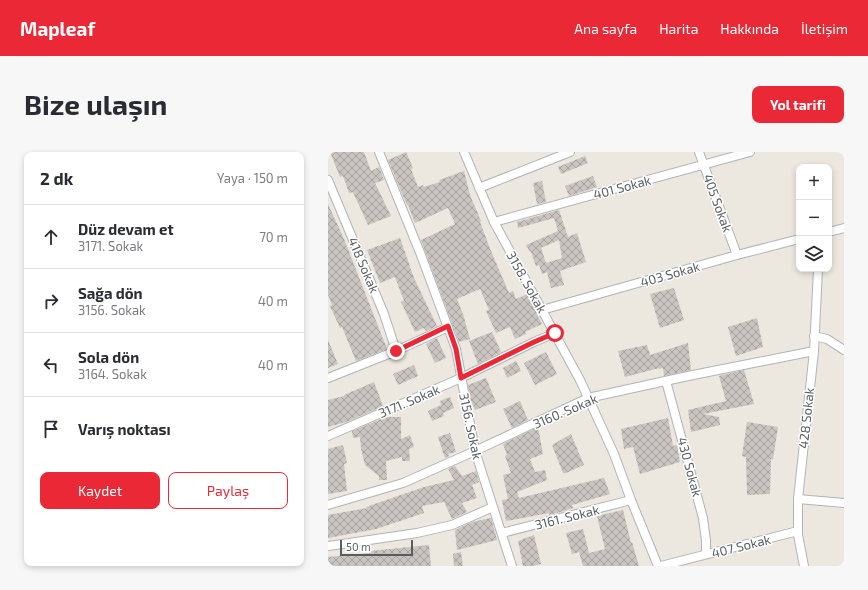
<!DOCTYPE html>
<html lang="tr">
<head>
<meta charset="utf-8">
<style>
  body { margin:0; font-family:"Exo 2",sans-serif; background:#f7f7f7; color:#2b2b33 }
  .controls { position:absolute; right:12px; top:12px; display:grid; overflow:hidden; border-radius:8px; box-shadow:0 2px 6px #0003 }
  .controls button { width:36px; height:36px; display:grid; place-items:center; padding:0; border:0; border-bottom:1px solid #e1e1e2; background:#fff; color:#2b2b33; font:20px sans-serif }
  .scale { position:absolute; left:12px; bottom:10px; width:73px; box-sizing:border-box; padding-left:4px; border:2px solid #585d61; border-top:0; font-size:11px; line-height:14px; white-space:nowrap; color:#585d61; -webkit-text-stroke:3px #fff; paint-order:stroke }
  .stop { position:absolute; width:12px; height:12px; margin:-9px; border:3px solid #ea2836; border-radius:50%; background:#fff }
  .stop.end { background:#ea2836; border-color:#fff; box-shadow:0 1px 4px #0008 }
  .list { margin:0; padding:0; list-style:none }
  h2 { display:flex; justify-content:space-between; align-items:center; height:52px; margin:0; padding:0 16px; font-size:17px }
  h2 small { font-size:13px; font-weight:400; color:#7c7c81 }
  .list li { display:grid; grid-template-columns:26px 1fr auto; gap:12px; align-items:center; box-sizing:border-box; height:64px; padding:0 16px; border-top:1px solid #e1e1e2 }
  .list b { display:block; font-size:15px; white-space:nowrap }
  .list p { margin:0; font-size:13px; white-space:nowrap; color:#7c7c81 }
  .list em { font-size:13px; font-style:normal; color:#7c7c81 }
  .actions { display:flex; gap:8px; padding:12px 16px }
  .actions a { flex:1; padding:9px 0; border:1px solid #ea2836; border-radius:8px; text-align:center; font-size:14px; color:#ea2836 }
  .actions .main { background:#ea2836; color:#fff }
  .icon { flex:none; width:22px; height:22px; fill:none; stroke:currentColor; stroke-width:2; stroke-linecap:round; stroke-linejoin:round }
  .map { position:relative; flex:none; width:516px; height:414px; overflow:hidden; border-radius:8px }
  header { display:flex; align-items:center; gap:24px; box-sizing:border-box; height:56px; padding:0 20px; background:#ea2836; color:#fff }
  header strong { font-size:19px }
  nav { display:flex; gap:22px; margin-inline-start:auto; font-size:14px }
  .intro { display:flex; align-items:center; justify-content:space-between; box-sizing:border-box; height:96px; padding:0 24px }
  h1 { margin:0; font-size:28px }
  .button { padding:10px 18px; border-radius:8px; background:#ea2836; color:#fff; font-size:14px; font-weight:700 }
  main { display:flex; gap:24px; padding:0 24px }
  aside { flex:1; background:#fff; border-radius:8px; box-shadow:0 2px 6px #0003 }
  .map>svg:first-child { display:block }
</style>
</head>
<body>
<header>
<strong>Mapleaf</strong>
<nav><a>Ana sayfa</a><a>Harita</a><a>Hakkında</a><a>İletişim</a></nav>
</header>
<div class="intro"><h1>Bize ulaşın</h1><a class="button">Yol tarifi</a></div>
<main>
<aside>
<h2>2 dk<small>Yaya · 150 m</small></h2>
<ul class="list">
<li><svg class="icon" aria-label="ahead" viewBox="0 0 24 24"><path d="M12 20V5M6 11l6-6 6 6"/></svg><div><b>Düz devam et</b><p>3171. Sokak</p></div><em>70 m</em></li>
<li><svg class="icon" aria-label="right" viewBox="0 0 24 24"><path d="M7 20v-9h11M14 6l5 5-5 5"/></svg><div><b>Sağa dön</b><p>3156. Sokak</p></div><em>40 m</em></li>
<li><svg class="icon" aria-label="left" viewBox="0 0 24 24"><path d="M17 20v-9H6M10 6l-5 5 5 5"/></svg><div><b>Sola dön</b><p>3164. Sokak</p></div><em>40 m</em></li>
<li><svg class="icon" aria-label="arrive" viewBox="0 0 24 24"><path d="M6 21V4h12l-3 4 3 4H6"/></svg><div><b>Varış noktası</b></div></li>
</ul>
<div class="actions"><a class="main">Kaydet</a><a>Paylaş</a></div>
</aside>
<div class="map">
<svg width="516" height="414" viewBox="0 0 516 414">
  <defs>
    <pattern id="building-cross-hatch" width="8" height="8" patternUnits="userSpaceOnUse"><rect width="8" height="8" fill="#c9c4bf"/><path d="M0 0l8 8M0 8l8-8" fill="none" stroke="#a6a29f"/></pattern>
  </defs>
  <rect width="100%" height="100%" fill="#ece7df"/>
  <!-- building -->
  <g fill="url(#building-cross-hatch)" fill-rule="evenodd">
    <path d="M2 0H36L43 19 51 15 56 28 47 31 63 64 40 73 25 40 21 41 15 24 12 25Z"/>
    <path d="M78 0 85 16 83 17 90 35 95 33 96 35 112 30 111 28 136 19 142 43 153 69 152 70 163 99 181 141 185 139 188 147 199 142 214 172 197 180 198 182 187 187 182 175 168 181 158 159 161 158 152 137 129 147 135 162 142 187 131 190 93 88 127 72 120 56 87 71 80 53H79L60 8Z"/>
    <path d="M257 4 260 11 233 22 230 15Z"/>
    <path d="M265 24 269 35 241 44 237 34Z"/>
    <path d="M214 29 218 50 209 52 205 31Z"/>
    <path d="M0 52 16 87 59 197 28 209 14 175 12 176 2 154 4 153 0 143Z"/>
    <path d="M231 58 240 85 249 81 258 110 232 119 236 133 223 136 219 120 214 122 211 113 208 114 203 100H202L198 93 230 79 226 66 190 76 189 70ZM231 88 234 106 218 111 213 96Z"/>
    <path d="M72 86 86 126 109 174 98 179 96 176 87 180 73 150 76 149 67 125 52 131 39 98Z"/>
    <path d="M346 136 356 168 332 176 322 142Z"/>
    <path d="M429 166 435 195 408 204 400 175Z"/>
    <path d="M164 180 173 200 150 212 141 189Z"/>
    <path d="M109 186 118 206 107 211 98 192Z"/>
    <path d="M0 188 10 212 0 216Z"/>
    <path d="M360 191 363 218 336 224 335 216 331 217V216L297 225 290 199 319 193 322 203Z"/>
    <path d="M218 200 229 222 207 233 196 211Z"/>
    <path d="M188 209 193 219 179 226 175 216Z"/>
    <path d="M86 213 90 224 70 233 65 222Z"/>
    <path d="M416 218 426 252 375 262 391 265 392 273 363 280 360 258 398 249 391 224Z"/>
    <path d="M158 226 168 250 147 258 143 249 140 233Z"/>
    <path d="M46 230 55 254 18 270 0 275V248L16 244V243Z"/>
    <path d="M122 245 126 256 115 261 116 264 104 269 100 259 113 253 112 249Z"/>
    <path d="M192 249 200 268 184 276 175 257Z"/>
    <path d="M58 265H73V287L82 283 86 295 81 297 82 309H74V305L58 309 59 328H51V324L37 313 33 297 32 285 25 286 24 279Z"/>
    <path d="M340 266 345 294 349 293 352 310 312 322 305 295 296 297 293 277Z"/>
    <path d="M419 270 450 275 445 307H443L442 342 419 343 418 305 414 304Z"/>
    <path d="M210 275 215 302 202 307 207 320 217 318 219 328 189 340 191 346 276 326 282 342 244 353 245 356 233 360 221 363V361L178 369 174 348 180 347 175 323 183 321 177 304 179 303 175 292Z"/>
    <path d="M122 281 128 300 120 302 121 304 117 306 110 285Z"/>
    <path d="M243 282 256 313 238 321H235L224 293Z"/>
    <path d="M15 293 19 311 16 312 19 339 0 342V297Z"/>
    <path d="M127 314 134 324 148 319 151 330 144 333 149 346 134 351 139 360 124 367 116 350 94 354 96 361 48 377 0 386V363L39 356 38 355 96 335 126 328 120 317Z"/>
    <path d="M295 358 303 391 304 390 311 414H255L251 400 244 402 238 381 255 377 261 401 277 397 269 364Z"/>
    <path d="M163 366 169 388 129 398 127 378 144 370Z"/>
    <path d="M206 383 213 412 205 414H195L190 389Z"/>
    <path d="M101 393 103 414H0V405L42 401V399Z"/>
    <path d="M133 400 135 414H126L125 402Z"/>
  </g>
  <g fill="none" stroke-linecap="round" stroke-linejoin="round">
    <!-- minor casing -->
    <g stroke="#b0b4b8" stroke-width="10">
      <g id="minor">
        <path d="M51 0 93 103 128 197 147 299 184 414"/>
        <path d="M136 0 166 70 252 228 286 302 303 348 330 414"/>
        <path d="M371 0 409 103"/>
        <path d="M0 28 56 162 68 199"/>
        <path d="M151 36 242 0"/>
        <path d="M166 70 422 0"/>
        <path d="M501 80 516 76"/>
        <path d="M214 158 409 103 471 87"/>
        <path d="M486 184 499 187 516 198"/>
        <path d="M0 226 68 199 120 175"/>
        <path d="M338 229 375 366 378 389V402"/>
        <path d="M0 284 133 226 206 190 227 181"/>
        <path d="M470 347 516 351"/>
        <path d="M0 353 75 331 147 299 260 246 360 224 486 199"/>
        <path d="M174 381 303 348"/>
        <path d="M0 394 89 381 124 373 165 355"/>
        <path d="M333 414 470 379"/>
        <path d="M476 414 470 383V347L486 199 490 117"/>
      </g>
    </g>
    <!-- minor -->
    <use href="#minor" stroke="#fff" stroke-width="8"/>
  </g>
  <g fill="none" stroke-linecap="round" stroke-linejoin="round">
    <!-- route -->
    <path stroke="#ea2836" stroke-width="5" d="M68 199 120 174 128 197 133 226 206 190 227 181"/>
  </g>
  <g text-anchor="middle" stroke-width="3" stroke-linejoin="round" paint-order="stroke">
    <!-- street labels -->
    <g font-size="13" fill="#585d61" stroke="#fff">
      <text transform="translate(294 35) rotate(-15)" y="5">401 Sokak</text>
      <text transform="translate(390 51) rotate(70)" y="5">405 Sokak</text>
      <text transform="translate(36 113) rotate(67)" y="5">418 Sokak</text>
      <text transform="translate(342 122) rotate(-16)" y="5">403 Sokak</text>
      <text transform="translate(199 130) rotate(61)" y="5">3158. Sokak</text>
      <text transform="translate(81 249) rotate(-23)" y="5">3171. Sokak</text>
      <text transform="translate(237 259) rotate(-23)" y="5">3160. Sokak</text>
      <text transform="translate(478 266) rotate(-84)" y="5">428 Sokak</text>
      <text transform="translate(143 274) rotate(78)" y="5">3156. Sokak</text>
      <text transform="translate(362 315) rotate(75)" y="5">430 Sokak</text>
      <text transform="translate(239 365) rotate(-14)" y="5">3161. Sokak</text>
      <text transform="translate(413 394) rotate(-14)" y="5">407 Sokak</text>
    </g>
  </g>
</svg>
<div class="controls">
<button>+</button>
<button>−</button>
<button><svg class="icon" aria-label="layers" viewBox="0 0 24 24"><path d="M12 4l9 5-9 5-9-5zM3 14l9 5 9-5"/></svg></button>
</div>
<div class="scale">50 m</div>
<div class="stop" style="left:227px;top:181px"></div>
<div class="stop end" style="left:68px;top:199px"></div>
</div>
</main>
</body>
</html>
